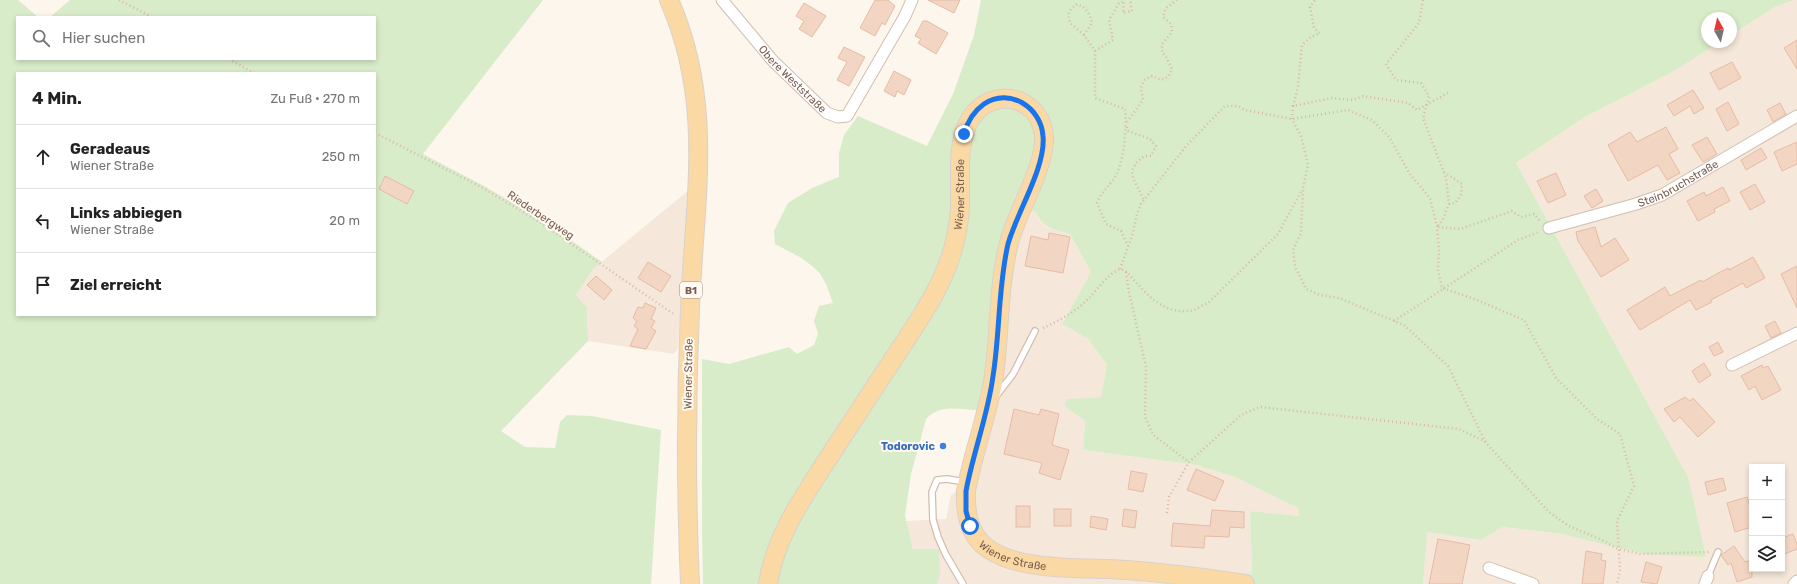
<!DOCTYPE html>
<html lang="de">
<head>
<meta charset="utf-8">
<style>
  body { margin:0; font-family:Rubik,sans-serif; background:#f6f6f6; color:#222 }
  .controls { position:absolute; right:12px; bottom:12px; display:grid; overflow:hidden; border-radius:0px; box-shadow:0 2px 6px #0003 }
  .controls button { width:36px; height:36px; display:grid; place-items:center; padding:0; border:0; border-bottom:1px solid #e0e0e0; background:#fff; color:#222; font:20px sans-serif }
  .compass { position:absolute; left:1701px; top:12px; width:36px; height:36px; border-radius:50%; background:#fff; box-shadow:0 2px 6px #0003; rotate:352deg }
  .stop { position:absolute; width:12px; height:12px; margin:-9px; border:3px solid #1a73e8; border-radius:50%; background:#fff }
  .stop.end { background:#1a73e8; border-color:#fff; box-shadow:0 1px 4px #0008 }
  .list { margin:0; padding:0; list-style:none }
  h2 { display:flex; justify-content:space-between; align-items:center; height:52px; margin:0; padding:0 16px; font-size:17px }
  h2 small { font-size:13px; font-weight:400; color:#767676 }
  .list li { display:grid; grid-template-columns:26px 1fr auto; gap:12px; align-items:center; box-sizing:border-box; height:64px; padding:0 16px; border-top:1px solid #e0e0e0 }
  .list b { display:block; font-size:15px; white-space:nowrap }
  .list p { margin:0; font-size:13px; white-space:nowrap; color:#767676 }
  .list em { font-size:13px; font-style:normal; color:#767676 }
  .icon { flex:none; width:22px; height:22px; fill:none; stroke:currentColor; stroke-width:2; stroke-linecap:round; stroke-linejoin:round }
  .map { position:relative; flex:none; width:1797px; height:584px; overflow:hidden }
  .search { position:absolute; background:#fff; box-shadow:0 2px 6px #0003; left:16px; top:16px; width:360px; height:44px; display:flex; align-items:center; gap:10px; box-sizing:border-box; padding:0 14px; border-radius:0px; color:#767676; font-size:15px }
  .panel { position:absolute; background:#fff; box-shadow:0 2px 6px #0003; left:16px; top:72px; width:360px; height:244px; border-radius:0px }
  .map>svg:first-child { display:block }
</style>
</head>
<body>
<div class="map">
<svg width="1797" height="584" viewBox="0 0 1797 584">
  <rect width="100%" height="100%" fill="#fdf6ec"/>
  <!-- residential -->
  <g fill="#f5e8da" fill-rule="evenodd">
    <path d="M1795 0H1797V584H1423L1426 531 1479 540 1503 527 1562 534 1688 477 1516 163 1583 118 1676 70 1720 42H1731V35L1775 7ZM1752 467H1782V569H1752Z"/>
    <path d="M689 190 678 348 674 354 588 341 587 307 576 295 593 269Z"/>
    <path d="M1027 210 1036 212 1039 219 1046 227 1070 234 1091 272 1062 324 1088 339 1107 365 1101 397 1066 399 1064 406 1085 421 1083 450 1196 465 1235 477 1298 508 1299 516 1250 511 1252 574 1165 581 1163 584H937L940 576 913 549 906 521 946 519 951 495 956 491 975 419 1016 240Z"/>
  </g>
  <!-- green -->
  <g fill="#d8ecc9" fill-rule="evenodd">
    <path d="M0 0H18L38 17H17V59H375V17H50L70 0H543L423 154 484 186 539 218 602 262 593 269 576 295 587 307 588 341 501 431 525 447 555 448 560 422 567 415 592 416 661 430 651 584H0ZM17 73H375V315H17Z"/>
    <path d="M981 0H1795L1775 7 1731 35V18H1707V42H1720L1676 70 1583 118 1516 163 1688 477 1706 557 1645 554 1562 534 1503 527 1480 540 1427 532 1423 584H1163L1165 581 1252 574 1250 511 1299 516 1298 508 1235 477 1196 465 1083 450 1085 421 1064 406 1066 399 1101 397 1107 365 1088 339 1062 324 1091 272 1070 234C1053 229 1043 229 1036 212L1027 210 1016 240 977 410C959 409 939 404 926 419L911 474 905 515 913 549H939L940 576 937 584H703L702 531V359L729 364 789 347 797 354 814 345 818 334 814 321 819 306 833 303C830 296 828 288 825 282 817 264 792 253 775 244L774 231 788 203 812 188 839 177V153L844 135 858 116 927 146 953 94 974 35Z"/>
  </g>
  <!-- building -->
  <g fill="#f3d5c3" stroke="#e6bba3">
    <path d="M875 0H888L895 6 885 25 882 23 875 36 860 28Z"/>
    <path d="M928 0H960L954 13Z"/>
    <path d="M804 3 826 16 812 37 799 29 804 21 796 16Z"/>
    <path d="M923 21H927L948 33 936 54 918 43 921 39 915 36Z"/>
    <path d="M1797 40V69L1784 48Z"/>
    <path d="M844 47 865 57 849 86 837 80 847 62 838 58Z"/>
    <path d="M1732 62 1741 78 1719 90 1710 73Z"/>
    <path d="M894 71 911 80 904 95 897 91 895 97 884 91Z"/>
    <path d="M1693 90 1704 108 1694 114 1690 106 1674 116 1667 105Z"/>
    <path d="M1728 102 1739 124 1727 131 1716 109Z"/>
    <path d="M1780 103 1786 114 1773 122 1767 110Z"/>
    <path d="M1666 127 1678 149 1669 154 1680 173 1667 180 1658 165 1628 181 1608 145 1630 132 1637 142Z"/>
    <path d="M1707 137 1717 154 1703 162 1692 145Z"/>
    <path d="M1797 142V164L1782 171 1774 152Z"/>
    <path d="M1761 148 1767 158 1746 170 1741 160Z"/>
    <path d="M1556 173 1566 195 1548 203 1537 181Z"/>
    <path d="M385 176 414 191 407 204 379 189Z"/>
    <path d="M1755 184 1765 202 1750 210 1740 192Z"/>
    <path d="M1723 187 1730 201 1714 209 1715 212 1698 221 1687 201 1704 192 1706 196Z"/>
    <path d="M1596 189 1603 201 1592 208 1584 196Z"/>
    <path d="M1595 227 1601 247 1615 238 1629 260 1601 277 1578 241 1576 232Z"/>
    <path d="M1049 233 1070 237 1063 273 1025 266 1031 236 1048 240Z"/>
    <path d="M1753 257 1765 278 1746 288 1743 283 1711 300 1712 302 1696 310 1690 300 1640 330 1627 310 1665 287 1670 296 1701 280 1702 282 1728 268 1729 270Z"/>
    <path d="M648 262 671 276 661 292 638 278Z"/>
    <path d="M1797 266V308L1781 274Z"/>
    <path d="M596 276 612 290 604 300 587 285Z"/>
    <path d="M645 303 656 308 651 319 655 321 651 328 656 331 646 349 630 346 638 329 634 326 637 321 633 318 638 307 643 308Z"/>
    <path d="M1775 321 1781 333 1771 338 1765 326Z"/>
    <path d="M1718 342 1723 352 1714 356 1709 347Z"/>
    <path d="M1704 363 1711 375 1699 383 1692 371Z"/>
    <path d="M1762 365 1763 368 1768 366 1781 390 1762 400 1755 386 1749 390 1741 376Z"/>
    <path d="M1685 397 1690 401 1693 398 1715 422 1698 437 1680 417 1674 422 1664 409Z"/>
    <path d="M1014 409 1039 415 1041 409 1059 414 1052 445 1069 450 1060 480 1039 473 1042 463 1004 454Z"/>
    <path d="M1196 469 1224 481 1215 501 1187 490Z"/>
    <path d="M1131 471 1147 474 1143 492 1128 489Z"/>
    <path d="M1723 478 1726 490 1708 495 1705 482Z"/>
    <path d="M1747 497 1752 513V527L1735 532 1727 503Z"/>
    <rect x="1016" y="506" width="14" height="21"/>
    <rect x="1054" y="509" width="17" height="17"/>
    <path d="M1124 509 1137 511 1135 528 1122 526Z"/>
    <path d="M1212 510 1244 512V528L1230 527 1229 537 1205 536 1204 548 1171 546 1173 523 1210 526Z"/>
    <path d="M1091 516 1108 519 1106 530 1090 527Z"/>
    <path d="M1793 534 1797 544V549L1782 555V538Z"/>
    <path d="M1438 539 1470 545 1462 584H1429Z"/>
    <path d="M1734 546 1745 562 1752 560V577L1737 582 1731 563 1728 565 1721 555Z"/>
    <path d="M1586 551 1602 554 1601 560 1606 561 1603 584H1582Z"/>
    <path d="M1646 562 1662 567 1657 584 1641 582Z"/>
  </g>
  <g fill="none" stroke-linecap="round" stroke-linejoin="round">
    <!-- lane casing -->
    <g stroke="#d1beb0" stroke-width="8">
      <g id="lane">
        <path d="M996 396 1013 374 1035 331"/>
        <path d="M1708 576 1718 552"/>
        <path d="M963 584 946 555 938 537 933 520 932 492 937 480 947 479 965 482"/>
      </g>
    </g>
    <!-- street casing -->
    <g stroke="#d1beb0" stroke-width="13">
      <g id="street">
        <path id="s1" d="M722 0 773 61 827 113 838 117 847 116 905 16 912 0"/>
        <path id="s2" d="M1549 228 1636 204 1662 195 1797 116"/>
        <path d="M1732 365 1797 333"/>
        <path d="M1489 568 1533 584"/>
        <path d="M1705 584 1708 576"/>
        <path d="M1794 584 1797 581"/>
      </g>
    </g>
    <!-- primary casing -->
    <g stroke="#dad1cd" stroke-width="20">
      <g id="primary">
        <path d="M669 0C715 104 694 201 690 309 686 401 686 493 690 584"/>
        <path id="s3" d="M768 584C775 537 802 499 827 460 849 427 870 394 892 361 910 333 930 306 943 276 953 255 958 232 960 209 961 181 956 146 969 121 976 109 986 101 1000 99 1023 96 1042 113 1044 136 1046 166 1017 211 1009 243 998 286 1000 332 994 376 988 415 973 452 966 491 965 514 969 537 990 550 1023 572 1088 567 1127 570 1167 573 1206 578 1245 584"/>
      </g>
    </g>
    <!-- path -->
    <g stroke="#d9b8a5" stroke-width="2.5" stroke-dasharray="1 3" stroke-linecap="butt">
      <path d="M119 0 152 17"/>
      <path d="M1423 0 1419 23 1386 64 1396 80 1421 83 1429 96 1423 118 1446 178 1449 204 1443 219 1437 227 1460 229 1512 211 1521 217 1534 214 1540 221"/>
      <path d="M1084 35 1092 23C1090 14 1087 8 1077 4L1071 9 1068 15 1070 23 1084 35 1095 51V98L1125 109C1127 127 1124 166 1113 180 1107 188 1101 193 1097 203L1106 224 1121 231 1128 246"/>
      <path d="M1095 51 1113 40 1109 20 1119 3 1124 1 1123 13 1132 11 1130 0"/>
      <path d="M229 59 254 73"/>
      <path d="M1448 93 1417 110 1408 103 1363 96 1353 100 1332 98 1293 106 1292 119 1301 136 1308 165 1303 188 1301 233 1293 250 1295 266 1306 289 1320 295 1339 298 1404 325 1448 366 1486 443 1549 512 1569 526 1602 540 1618 549 1640 554 1710 552"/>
      <path d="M1293 106 1298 87 1302 45 1311 37 1320 33 1314 28 1310 7 1315 0"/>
      <path d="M1127 122 1143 100 1141 88 1144 80 1152 76 1161 80 1168 77 1172 69 1165 55 1162 53V44L1172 32 1171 24 1163 17 1166 8 1177 0"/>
      <path d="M1127 127 1128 131 1150 139 1156 146 1151 156H1144L1136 163 1132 171 1133 178 1144 200"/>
      <path d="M375 133 483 188 538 221 675 315"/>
      <path d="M1444 172 1462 184 1461 195 1455 203 1449 204"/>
      <path d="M1120 269 1132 236 1137 214 1141 204 1186 146 1225 106H1238L1245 110 1292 119 1348 110 1372 120 1390 138 1409 173 1430 198 1437 227 1439 250 1438 270 1442 288 1472 298 1524 320 1556 378 1597 419 1620 434 1634 486 1617 521 1620 570 1617 584"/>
      <path d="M1126 272 1129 292 1146 367 1145 417 1153 435 1189 462"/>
      <path d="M1394 321 1518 240 1539 232"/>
      <path d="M1043 328C1058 321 1074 313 1086 301 1097 291 1106 275 1120 269 1128 270 1130 277 1136 282 1150 299 1169 316 1194 310 1198 308 1203 305 1208 303L1278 234 1302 190"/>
      <path d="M1167 513 1169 497 1189 462 1241 415 1260 407 1459 429 1486 442"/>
    </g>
    <!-- lane -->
    <use href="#lane" stroke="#fff" stroke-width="5.5"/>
    <!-- street -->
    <use href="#street" stroke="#fff" stroke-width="11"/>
    <!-- primary -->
    <use href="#primary" stroke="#fbd9a5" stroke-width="18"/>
  </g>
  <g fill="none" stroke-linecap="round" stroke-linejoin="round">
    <!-- route -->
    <path stroke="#1a73e8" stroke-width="5" d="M964 134C967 123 974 111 984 104 1009 87 1041 107 1043 136 1046 167 1017 212 1008 244 998 287 1000 333 993 376 988 415 973 453 966 491V511L970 526"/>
  </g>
  <!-- markers -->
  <circle fill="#3f7fe0" stroke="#fffaf3" stroke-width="1.5" cx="943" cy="446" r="4"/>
  <g text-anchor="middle" stroke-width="4" stroke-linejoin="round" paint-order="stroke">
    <!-- shield labels -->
    <rect fill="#fffaf3" stroke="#a28b7f" stroke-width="1" x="680" y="282" width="22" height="16" rx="3"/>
    <g font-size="10" font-weight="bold" fill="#7a5c4d">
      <text x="691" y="294">B1</text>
    </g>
    <!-- street labels -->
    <g font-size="11" fill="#7a5c4d" stroke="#fffaf3">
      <text dy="4" stroke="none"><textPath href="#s1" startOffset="106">Obere Weststraße</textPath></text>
      <text dy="4" stroke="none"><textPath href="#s2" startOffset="137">Steinbruchstraße</textPath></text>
      <text dy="4" stroke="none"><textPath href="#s3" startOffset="440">Wiener Straße</textPath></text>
      <text transform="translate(541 215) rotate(34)" y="4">Riederbergweg</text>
      <text transform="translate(688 374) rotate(-89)" y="4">Wiener Straße</text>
      <text dy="4" stroke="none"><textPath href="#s3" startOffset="1075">Wiener Straße</textPath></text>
    </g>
    <!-- shop labels -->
    <g font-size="11" font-weight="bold" fill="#366cbe" stroke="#fffaf3" text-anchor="end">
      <text x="935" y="450">Todorovic</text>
    </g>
  </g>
</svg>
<div class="controls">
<button>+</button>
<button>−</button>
<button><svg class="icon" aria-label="layers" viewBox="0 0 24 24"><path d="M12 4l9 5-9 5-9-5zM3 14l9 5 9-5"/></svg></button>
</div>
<svg class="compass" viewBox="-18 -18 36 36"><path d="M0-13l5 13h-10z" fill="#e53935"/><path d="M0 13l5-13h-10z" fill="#767676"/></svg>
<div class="stop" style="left:970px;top:526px"></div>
<div class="stop end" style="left:964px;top:134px"></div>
<div class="search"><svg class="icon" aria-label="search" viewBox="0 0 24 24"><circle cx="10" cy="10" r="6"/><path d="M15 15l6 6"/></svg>Hier suchen</div>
<section class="panel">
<h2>4 Min.<small>Zu Fuß · 270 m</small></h2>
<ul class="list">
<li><svg class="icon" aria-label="ahead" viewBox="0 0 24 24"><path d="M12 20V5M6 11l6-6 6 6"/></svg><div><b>Geradeaus</b><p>Wiener Straße</p></div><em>250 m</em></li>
<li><svg class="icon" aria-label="left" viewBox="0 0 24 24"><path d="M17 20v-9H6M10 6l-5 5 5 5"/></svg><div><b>Links abbiegen</b><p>Wiener Straße</p></div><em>20 m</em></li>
<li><svg class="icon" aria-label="arrive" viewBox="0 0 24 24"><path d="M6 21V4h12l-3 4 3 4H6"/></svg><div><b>Ziel erreicht</b></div></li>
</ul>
</section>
</div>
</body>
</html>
